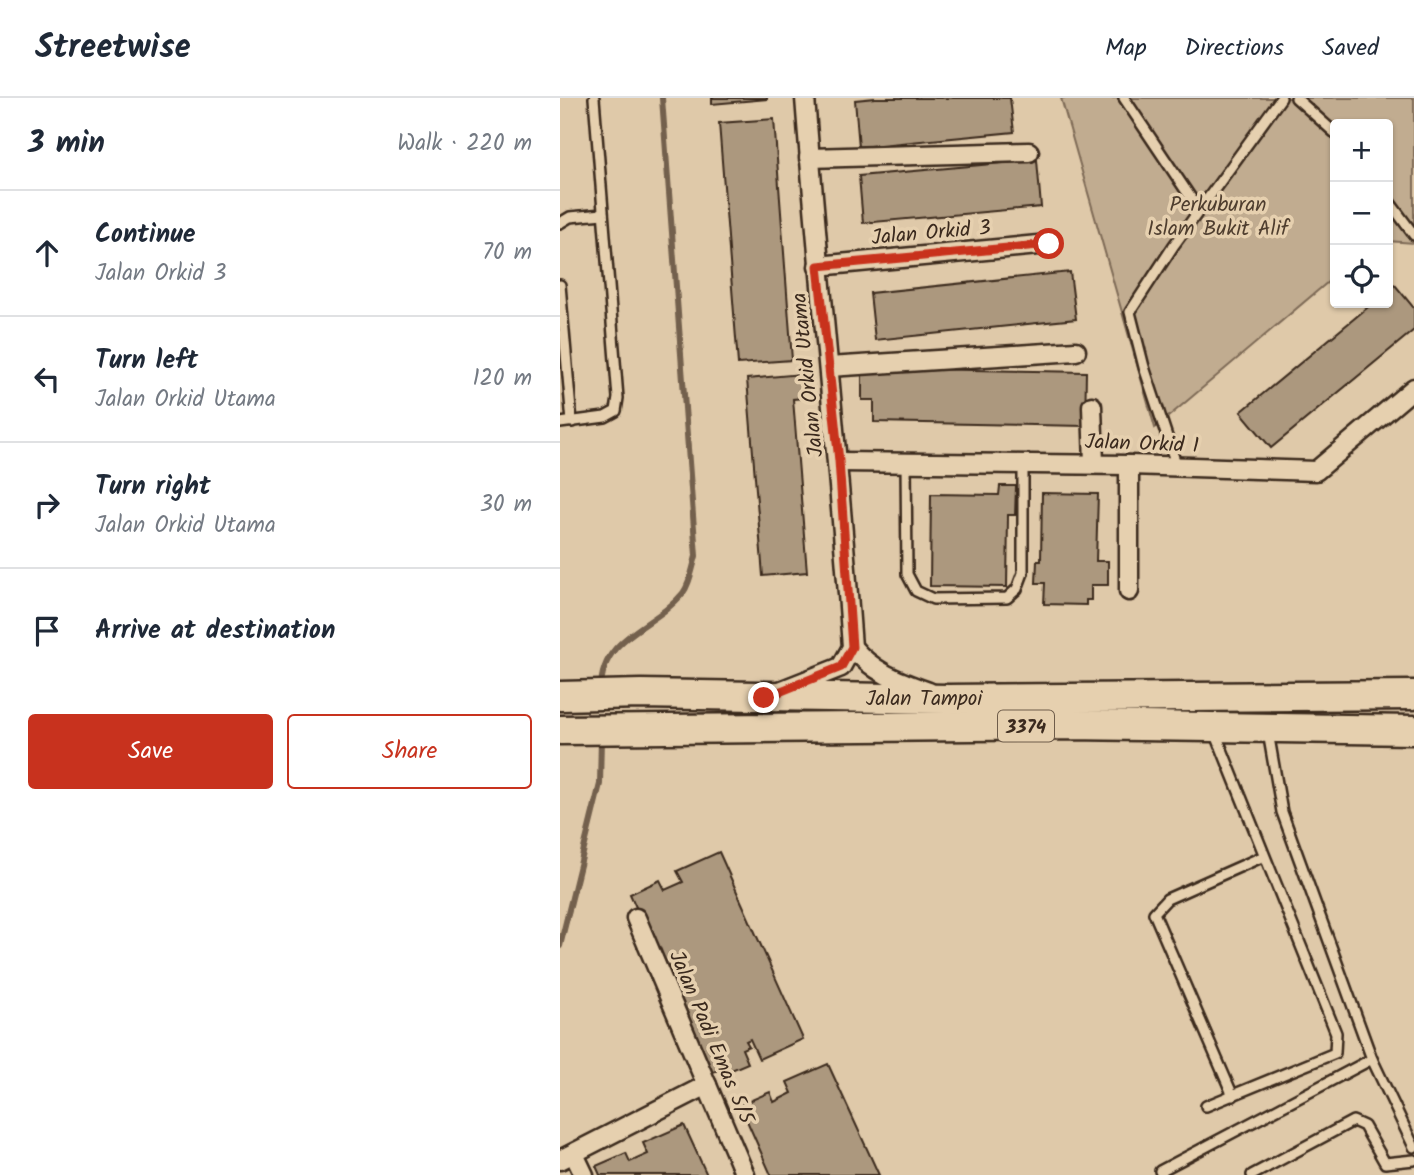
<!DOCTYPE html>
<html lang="en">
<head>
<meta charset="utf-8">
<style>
  body { margin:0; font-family:Kalam,sans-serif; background:#f6f6f7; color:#1f2937 }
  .controls { position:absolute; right:21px; top:21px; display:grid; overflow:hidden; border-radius:7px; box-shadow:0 2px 5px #0004 }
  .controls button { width:63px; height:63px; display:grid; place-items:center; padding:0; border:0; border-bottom:2px solid #e0e1e3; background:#fff; color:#1f2937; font:35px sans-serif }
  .stop { position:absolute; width:21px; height:21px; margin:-16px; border:5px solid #c8321e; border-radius:50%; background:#fff }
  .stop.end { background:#c8321e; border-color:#fff; box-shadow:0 2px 7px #0008 }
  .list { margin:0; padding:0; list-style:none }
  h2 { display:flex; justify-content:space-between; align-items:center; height:91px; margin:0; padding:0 28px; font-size:30px }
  h2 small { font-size:23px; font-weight:400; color:#747a83 }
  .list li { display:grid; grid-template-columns:46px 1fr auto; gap:21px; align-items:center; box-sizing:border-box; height:126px; padding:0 28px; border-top:2px solid #e0e1e3 }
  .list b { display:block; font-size:26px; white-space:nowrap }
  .list p { margin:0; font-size:23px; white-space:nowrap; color:#747a83 }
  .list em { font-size:23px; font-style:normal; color:#747a83 }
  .actions { display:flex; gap:14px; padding:21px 28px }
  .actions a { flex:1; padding:16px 0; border:2px solid #c8321e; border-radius:7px; text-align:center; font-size:24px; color:#c8321e }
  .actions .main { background:#c8321e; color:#fff }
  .icon { flex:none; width:38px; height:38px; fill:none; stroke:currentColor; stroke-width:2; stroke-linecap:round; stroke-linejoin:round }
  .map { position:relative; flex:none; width:854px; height:1077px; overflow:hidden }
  header { display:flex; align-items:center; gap:42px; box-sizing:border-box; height:98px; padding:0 35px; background:#fff; border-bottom:2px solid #e0e1e3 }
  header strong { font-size:33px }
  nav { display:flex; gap:38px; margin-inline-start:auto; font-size:24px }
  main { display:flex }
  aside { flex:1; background:#fff }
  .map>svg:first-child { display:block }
</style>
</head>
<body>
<header>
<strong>Streetwise</strong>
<nav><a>Map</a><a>Directions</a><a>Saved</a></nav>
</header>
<main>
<aside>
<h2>3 min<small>Walk · 220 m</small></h2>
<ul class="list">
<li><svg class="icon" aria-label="ahead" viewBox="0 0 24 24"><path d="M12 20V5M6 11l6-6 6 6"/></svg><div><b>Continue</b><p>Jalan Orkid 3</p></div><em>70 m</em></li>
<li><svg class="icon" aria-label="left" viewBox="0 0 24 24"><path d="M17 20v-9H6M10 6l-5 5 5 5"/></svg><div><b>Turn left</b><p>Jalan Orkid Utama</p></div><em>120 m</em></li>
<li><svg class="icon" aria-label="right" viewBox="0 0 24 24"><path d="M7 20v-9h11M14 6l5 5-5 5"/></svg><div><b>Turn right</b><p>Jalan Orkid Utama</p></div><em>30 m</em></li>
<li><svg class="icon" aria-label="arrive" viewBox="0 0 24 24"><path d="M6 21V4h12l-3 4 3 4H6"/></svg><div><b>Arrive at destination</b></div></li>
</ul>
<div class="actions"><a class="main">Save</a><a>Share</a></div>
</aside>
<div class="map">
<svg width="854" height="1077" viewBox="0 0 854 1077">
  <rect width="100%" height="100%" fill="#dfc9a9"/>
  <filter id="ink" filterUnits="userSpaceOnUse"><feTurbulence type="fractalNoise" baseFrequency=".0143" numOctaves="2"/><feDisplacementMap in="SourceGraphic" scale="14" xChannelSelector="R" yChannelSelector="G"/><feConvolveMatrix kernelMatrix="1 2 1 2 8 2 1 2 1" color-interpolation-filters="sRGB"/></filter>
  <g filter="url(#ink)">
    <!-- green -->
    <path fill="#c1ac90" stroke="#7e6b57" stroke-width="2" d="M501 0H854V145L828 143V26H775V178L595 330Z"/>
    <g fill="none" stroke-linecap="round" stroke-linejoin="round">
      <!-- stream -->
      <g stroke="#73604d" stroke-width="6">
        <path d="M41 591C41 537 95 530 123 495 130 486 133 469 136 458L102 0"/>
        <path d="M0 848 40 686 41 640"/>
      </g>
    </g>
    <!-- building -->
    <g fill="#ac987e" stroke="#3b2a1e" stroke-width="2">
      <path d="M152 0H207V1L152 6Z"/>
      <path d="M315 0H450L454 34 299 49 295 2Z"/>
      <path d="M214 21 232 262 178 266 159 25Z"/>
      <path d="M477 62 481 109 303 125 299 78Z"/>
      <path d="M510 174 516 221 315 242 310 195Z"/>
      <path d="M835 187 854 210V232L711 350 681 314 813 205H828V192Z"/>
      <path d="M302 270 526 274 525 328 314 324V302H302Z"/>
      <path d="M242 276 244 300 233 301 247 474 203 478 187 281Z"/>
      <path d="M440 388H456L455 417H448L447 489 370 488 371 396 439 397Z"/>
      <path d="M482 395 538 396 536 463H548V487H531V502H526V507L484 506 485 485H476L477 463H481Z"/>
      <path d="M159 754 243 941 199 961 190 941 186 943 189 948 182 951 188 965 162 976 160 971 151 975 70 796 100 782 105 792 123 784 117 773Z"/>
      <path d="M268 966 319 1077H211L180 1007 210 994 214 1004 232 995 227 984Z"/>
      <path d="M124 1027 147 1077H40L36 1068 66 1055 70 1064 88 1056 83 1045Z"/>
    </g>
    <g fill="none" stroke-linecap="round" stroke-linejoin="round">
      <!-- service casing -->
      <g stroke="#3b2a1e" stroke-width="14">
        <g id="service">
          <path d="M564 0 639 112"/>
          <path d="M736 0 775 35"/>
          <path d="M828 102 854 137"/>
          <path d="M0 125 10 119 43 116"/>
          <path d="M0 187 12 324"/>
          <path d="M0 325 45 319 56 313 58 300 34 0"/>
          <path d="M346 364 347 476 356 493 373 501 447 500 457 491 463 475V366"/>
          <path d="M617 369 584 269 570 214 614 147 721 0"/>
          <path d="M708 634 722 714 812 961 854 1049"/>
          <path d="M673 998 594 815 607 801 704 758"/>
          <path d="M646 1008 775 955 776 935 655 634"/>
          <path d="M602 1077 600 1073 812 961"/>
          <path d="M692 1077 793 1023 804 1028 825 1065 854 1062"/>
        </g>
      </g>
      <!-- minor casing -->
      <g stroke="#3b2a1e" stroke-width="23">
        <g id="minor">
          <path d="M249 60 469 54"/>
          <path d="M258 168 489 146"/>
          <path d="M269 269 516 253"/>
          <path d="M532 308 534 366"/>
          <path d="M279 364 569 367 756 373 854 290"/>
          <path d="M569 493V367"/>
          <path d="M292 549C314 575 338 583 369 594"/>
          <path d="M220 593 281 569 292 549C279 366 259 183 245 0"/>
          <path d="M76 820 185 1077"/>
          <path d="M14 1056 24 1077"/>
          <path d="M0 1062 147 987"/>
        </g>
      </g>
      <!-- primary casing -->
      <g stroke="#3b2a1e" stroke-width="33">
        <g id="primary">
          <path d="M0 598 81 596 388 601 854 597"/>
          <path d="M0 632 511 627 854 632"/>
        </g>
      </g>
      <!-- service -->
      <use href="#service" stroke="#e6d0af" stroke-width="9"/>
      <!-- minor -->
      <use href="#minor" stroke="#e6d0af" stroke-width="18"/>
      <!-- primary -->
      <use href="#primary" stroke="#e6d0af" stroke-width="28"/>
    </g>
  </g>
  <g fill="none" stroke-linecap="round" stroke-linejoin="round" filter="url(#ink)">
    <!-- route -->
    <path stroke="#c8321e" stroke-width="9" d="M204 600 281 569 292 549 279 363 258 168 489 146"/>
  </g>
  <g text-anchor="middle" stroke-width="7" stroke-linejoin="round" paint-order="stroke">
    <!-- shield labels -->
    <rect fill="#e6d0af" stroke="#6e5c4a" stroke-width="2" x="438" y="612.5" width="56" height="31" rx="5"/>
    <g font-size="19" font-weight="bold" fill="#3b2a1e">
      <text x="466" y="635">3374</text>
    </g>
    <!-- park labels -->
    <g font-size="21" fill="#4f3e2f" stroke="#e6d0af">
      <text x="658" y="113">Perkuburan<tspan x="658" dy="24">Islam Bukit Alif</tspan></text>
    </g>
    <!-- street labels -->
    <g font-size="21" fill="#3b2a1e" stroke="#e6d0af">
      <text transform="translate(371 134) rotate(-5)" y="7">Jalan Orkid 3</text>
      <text transform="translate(247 277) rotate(-96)" y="7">Jalan Orkid Utama</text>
      <text transform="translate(582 345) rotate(2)" y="7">Jalan Orkid 1</text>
      <text x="364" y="607">Jalan Tampoi</text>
      <text transform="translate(152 939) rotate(67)" y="7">Jalan Padi Emas 5/5</text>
    </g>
  </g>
</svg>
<div class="controls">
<button>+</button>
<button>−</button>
<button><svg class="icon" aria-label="locate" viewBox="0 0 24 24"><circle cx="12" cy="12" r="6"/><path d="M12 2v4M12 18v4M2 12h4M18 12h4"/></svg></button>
</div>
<div class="stop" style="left:489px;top:146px"></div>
<div class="stop end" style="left:204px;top:600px"></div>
</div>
</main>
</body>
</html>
